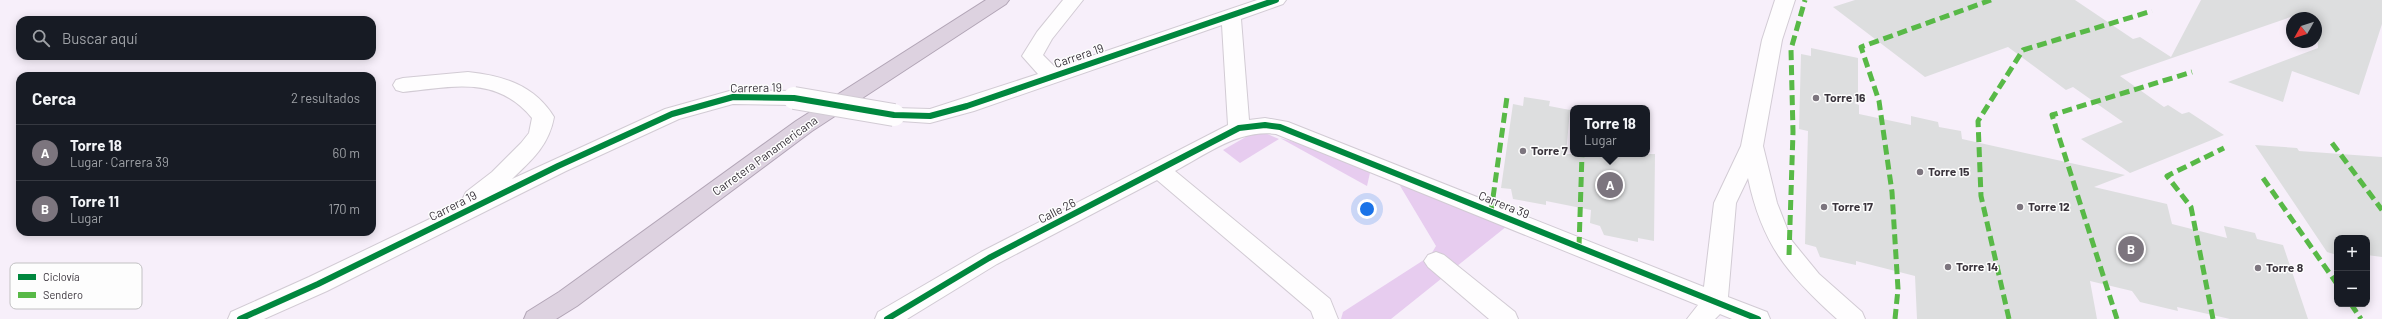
<!DOCTYPE html>
<html lang="es">
<head>
<meta charset="utf-8">
<style>
  body { margin:0; font-family:Barlow,sans-serif; background:#20242c; color:#f1f3f6 }
  .controls { position:absolute; right:12px; bottom:12px; display:grid; overflow:hidden; border-radius:8px; box-shadow:0 2px 10px #0003 }
  .controls button { width:36px; height:36px; display:grid; place-items:center; padding:0; border:0; border-bottom:1px solid #363941; background:#171b24; color:#f1f3f6; font:20px sans-serif }
  .compass { position:absolute; left:2286px; top:12px; width:36px; height:36px; border-radius:50%; background:#171b24; box-shadow:0 2px 10px #0003; rotate:231deg }
  .you { position:absolute; left:1367px; top:209px; width:14px; height:14px; margin:-10px; border:3px solid #fff; border-radius:50%; background:#1a73e8; box-shadow:0 0 0 6px #1a73e833 }
  .badge { display:grid; place-items:center; width:26px; height:26px; border-radius:50%; background:#7c757e; color:#fff; font-size:13px; font-weight:700 }
  .pin { position:absolute; translate:-50% -50%; border:2px solid #fff; box-shadow:0 1px 4px #0006 }
  .popup { position:absolute; left:1570px; top:105px; width:80px; height:52px; box-sizing:border-box; display:grid; place-content:center; border-radius:8px; background:#171b24; filter:drop-shadow(0 1px 3px #0005); font-size:13px; white-space:nowrap; color:#9ea1a6 }
  .popup b { font-size:15px; color:#f1f3f6 }
  .popup::after { content:''; position:absolute; left:50%; top:100%; margin-left:-8px; border:8px solid transparent; border-top-color:#171b24 }
  .list { margin:0; padding:0; list-style:none }
  h2 { display:flex; justify-content:space-between; align-items:center; height:52px; margin:0; padding:0 16px; font-size:17px }
  h2 small { font-size:13px; font-weight:400; color:#9ea1a6 }
  .list li { display:grid; grid-template-columns:26px 1fr auto; gap:12px; align-items:center; box-sizing:border-box; height:56px; padding:0 16px; border-top:1px solid #363941 }
  .list b { display:block; font-size:15px; white-space:nowrap }
  .list p { margin:0; font-size:13px; white-space:nowrap; color:#9ea1a6 }
  .list em { font-size:13px; font-style:normal; color:#9ea1a6 }
  .icon { flex:none; width:22px; height:22px; fill:none; stroke:currentColor; stroke-width:2; stroke-linecap:round; stroke-linejoin:round }
  .map { position:relative; flex:none; width:2382px; height:319px; overflow:hidden }
  .search { position:absolute; background:#171b24; box-shadow:0 2px 10px #0003; left:16px; top:16px; width:360px; height:44px; display:flex; align-items:center; gap:10px; box-sizing:border-box; padding:0 14px; border-radius:12px; color:#9ea1a6; font-size:15px }
  .panel { position:absolute; background:#171b24; box-shadow:0 2px 10px #0003; left:16px; top:72px; width:360px; height:164px; border-radius:12px }
  .map>svg:first-child { display:block }
</style>
</head>
<body>
<div class="map">
<svg width="2382" height="319" viewBox="0 0 2382 319">
  <rect width="100%" height="100%" fill="#f7effa"/>
  <!-- green -->
  <g fill="#e7ccef">
    <path d="M1258 130 1279 139 1240 163 1223 150Z"/>
    <path d="M1280 138 1372 164 1367 186Z"/>
    <path d="M1393 174 1507 226 1391 319H1341L1343 312 1430 256 1436 246Z"/>
  </g>
  <!-- building -->
  <g fill="#dddedf">
    <path d="M1855 0H2075L2133 39 2140 37 2171 57 2201 0H2382V24L2359 95 2292 71 2283 102 2228 82 2318 48 2316 18H2307L2305 12 2120 76 2164 107 2168 105 2182 114 2189 112 2224 135 2130 173 2081 139 2123 122 2073 87 2066 90 2008 47 1925 77 1833 7Z"/>
    <path d="M1811 48 1858 58V102L1854 103 1859 105V114L1911 125V116L1938 122 1939 127 1961 131 1962 139 2125 175 2094 187 2167 204 2172 224 2227 238 2224 226 2255 233 2257 239 2283 245 2308 319H2230L2177 307 2178 311 2140 302 2132 291 2090 281 2097 319H1917L1915 276 1856 261V265L1820 257 1816 247 1805 244 1808 131 1799 129 1801 54 1811 56Z"/>
    <path d="M1524 97 1550 101 1549 106 1570 110 1566 154H1655L1654 241 1638 238V242L1604 235 1600 226 1590 223 1591 210 1546 201V205L1513 199 1511 189 1501 188 1513 104 1523 106Z"/>
    <path d="M2255 145 2297 148 2299 151 2382 157V257L2367 255V238H2337V255L2327 252Z"/>
  </g>
  <g fill="none" stroke-linecap="round" stroke-linejoin="round">
    <!-- minor casing -->
    <g stroke="#d2cbd4" stroke-width="2">
      <g id="minor">
        <path d="M1063 0H1083L1052 39 1043 55 1056 68 1257 0H1286L1283 4 1241 19 1249 120 1265 118 1288 122 1704 287 1714 203 1741 146 1762 40 1775 0H1795L1782 40 1763 146 1777 203 1792 241 1819 274 1862 312 1865 319H1837C1787 274 1762 244 1748 178L1736 203 1728 297 1767 312 1770 319H1732L1720 314 1715 319H1687L1698 305 1276 134C1239 129 1207 154 1175 171L1330 299 1338 319H1314L1311 311 1157 180 997 264 907 319H875L878 312 981 252 1228 125 1222 25 974 111 930 123 886 120 883 115 886 110 894 108 930 109 1038 74 1022 56 1037 32Z"/>
        <path d="M468 72C504 76 534 85 554 117 549 145 532 160 512 179L665 109 733 90 794 91 801 93 804 98 801 103 794 105 733 104 679 119 566 171 327 291 264 319H228L231 312 309 277 465 202 463 198 466 192 492 172 521 143 529 133 532 118C497 75 452 87 403 92L396 90 393 85 396 80 403 78Z"/>
        <path d="M1436 252 1444 255 1515 312 1518 319H1489L1428 267 1424 261 1428 255Z"/>
      </g>
    </g>
    <!-- highway casing -->
    <g stroke="#b2a5b6" stroke-width="2">
      <path id="highway" d="M986 0H1009L1006 4 812 131 577 306 556 319H524L527 312 559 292 796 121Z"/>
    </g>
    <!-- minor -->
    <use href="#minor" fill="#fefdfe" fill-rule="evenodd"/>
    <!-- highway -->
    <use href="#highway" fill="#ddd2e0" fill-rule="evenodd"/>
    <!-- minor-bridge casing -->
    <g stroke="#d2cbd4" stroke-width="24" stroke-linecap="butt">
      <path id="minor-bridge" d="M794 98 894 115"/>
    </g>
    <!-- minor-bridge -->
    <use href="#minor-bridge" stroke="#fefdfe" stroke-width="22"/>
    <!-- quiet -->
    <g stroke="#58b947" stroke-width="5" stroke-dasharray="10 5" stroke-linecap="butt">
      <path d="M2332 143 2382 210"/>
      <path d="M2263 178 2337 284"/>
      <path d="M1491 212 1507 97"/>
      <path d="M1579 247 1582 154"/>
      <path d="M1789 255 1793 132 1791 49 1805 0"/>
      <path d="M2351 304 2361 319"/>
      <path d="M1895 319 1898 289 1892 192 1879 101 1861 47 1991 0"/>
      <path d="M2009 319 1981 196 1978 121 2023 50 2152 11"/>
      <path d="M2117 319 2052 115 2192 72"/>
      <path d="M2213 319 2191 207 2167 176 2224 148"/>
    </g>
    <!-- cycleway casing -->
    <g stroke="#fdfdfd" stroke-width="8">
      <g id="cycleway">
        <path d="M240 319 318 284 558 166 672 114 733 97 794 98 894 115 930 116 967 106 1276 0"/>
        <path d="M887 319 989 258 1239 128 1265 125 1280 127 1758 319"/>
      </g>
    </g>
    <!-- cycleway -->
    <use href="#cycleway" stroke="#00873e" stroke-width="6"/>
  </g>
  <!-- markers -->
  <g fill="#7c757e" stroke="#fdfdfd" stroke-width="1.5">
    <circle cx="1816" cy="98" r="4"/>
    <circle cx="1523" cy="151" r="4"/>
    <circle cx="1920" cy="172" r="4"/>
    <circle cx="1824" cy="207" r="4"/>
    <circle cx="2020" cy="207" r="4"/>
    <circle cx="1948" cy="267" r="4"/>
    <circle cx="2258" cy="268" r="4"/>
  </g>
  <g text-anchor="middle" stroke-width="3" stroke-linejoin="round" paint-order="stroke">
    <!-- street labels -->
    <g font-size="12" fill="#3a343c" stroke="#fdfdfd">
      <text transform="translate(1079 56) rotate(-19)" y="4">Carrera 19</text>
      <text transform="translate(756 88) rotate(-1)" y="4">Carrera 19</text>
      <text transform="translate(765 156) rotate(-36)" y="4">Carretera Panamericana</text>
      <text transform="translate(1504 205) rotate(22)" y="4">Carrera 39</text>
      <text transform="translate(453 206) rotate(-27)" y="4">Carrera 19</text>
      <text transform="translate(1057 211) rotate(-27)" y="4">Calle 26</text>
    </g>
    <!-- poi labels -->
    <g font-size="12" font-weight="bold" fill="#3a343c" stroke="#fdfdfd" text-anchor="start">
      <text x="1824" y="102">Torre 16</text>
      <text x="1531" y="155">Torre 7</text>
      <text x="1928" y="176">Torre 15</text>
      <text x="1832" y="211">Torre 17</text>
      <text x="2028" y="211">Torre 12</text>
      <text x="1956" y="271">Torre 14</text>
      <text x="2266" y="272">Torre 8</text>
    </g>
  </g>
  <!-- legend -->
  <rect x="10" y="263" width="132" height="46" rx="6" fill="#fdfdfd" stroke="#c2c1c3" stroke-width="1"/>
  <rect x="18" y="274" width="18" height="6" fill="#00873e"/>
  <rect x="18" y="292" width="18" height="6" fill="#58b947"/>
  <g font-size="11" fill="#3a343c">
    <text x="43" y="281">Ciclovía</text>
    <text x="43" y="299">Sendero</text>
  </g>
</svg>
<div class="controls">
<button>+</button>
<button>−</button>
</div>
<svg class="compass" viewBox="-18 -18 36 36"><path d="M0-13l5 13h-10z" fill="#e53935"/><path d="M0 13l5-13h-10z" fill="#9ea1a6"/></svg>
<div class="you"></div>
<div class="pin badge" style="left:1610px;top:185px">A</div>
<div class="popup"><b>Torre 18</b>Lugar</div>
<div class="pin badge" style="left:2131px;top:249px">B</div>
<div class="search"><svg class="icon" aria-label="search" viewBox="0 0 24 24"><circle cx="10" cy="10" r="6"/><path d="M15 15l6 6"/></svg>Buscar aquí</div>
<section class="panel">
<h2>Cerca<small>2 resultados</small></h2>
<ul class="list">
<li><span class="badge">A</span><div><b>Torre 18</b><p>Lugar · Carrera 39</p></div><em>60 m</em></li>
<li><span class="badge">B</span><div><b>Torre 11</b><p>Lugar</p></div><em>170 m</em></li>
</ul>
</section>
</div>
</body>
</html>
